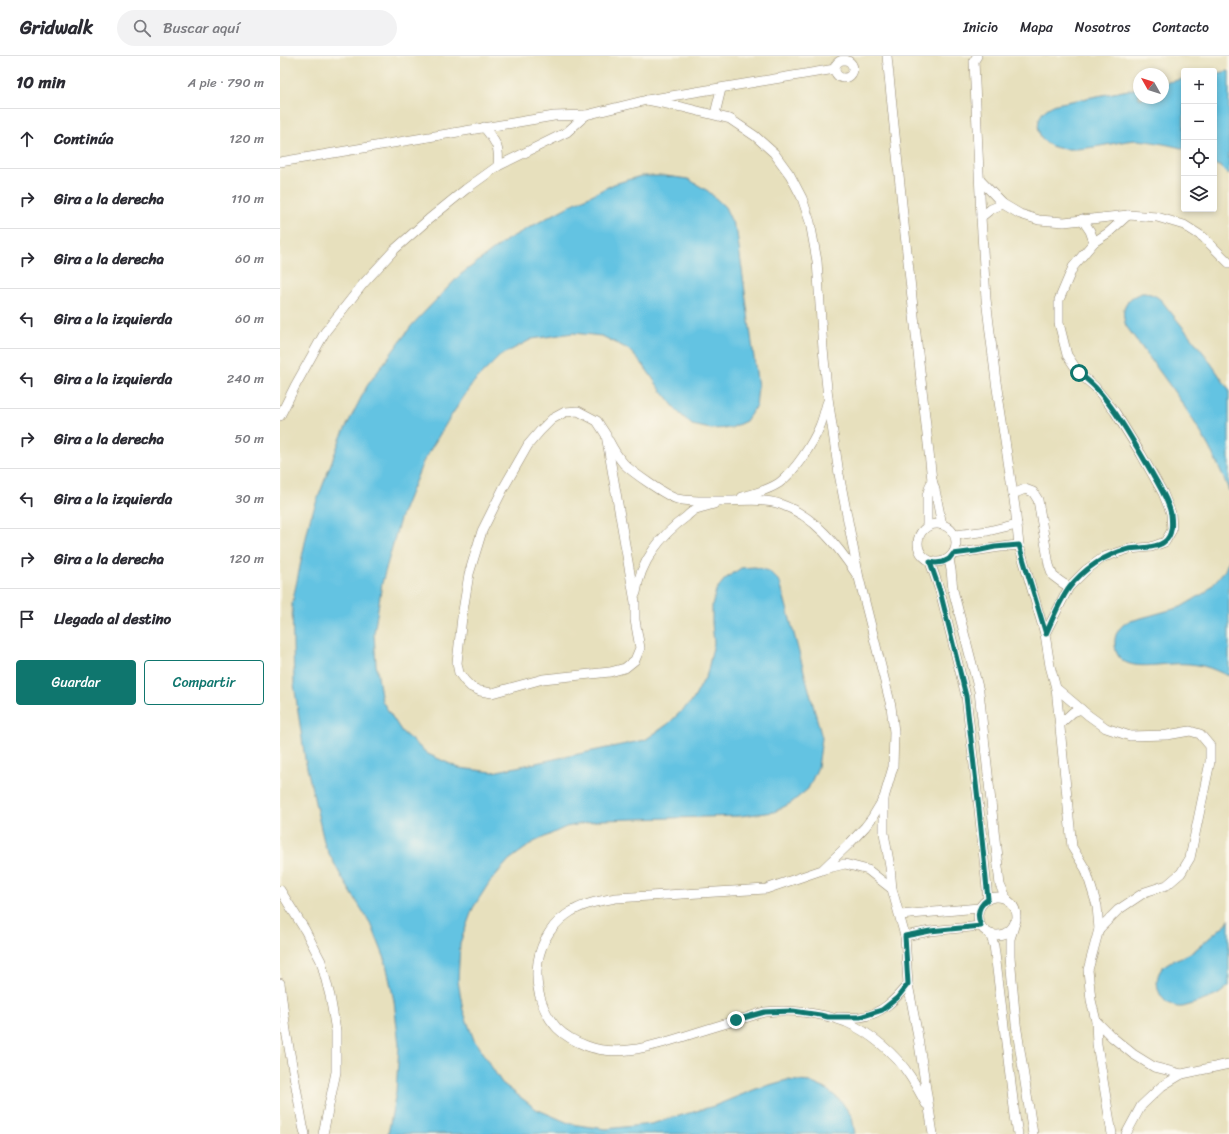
<!DOCTYPE html>
<html lang="es">
<head>
<meta charset="utf-8">
<style>
  body { margin:0; font-family:Sriracha,sans-serif; background:#f2f2f3; color:#2b2b33 }
  .controls { position:absolute; right:12px; top:12px; display:grid; overflow:hidden; border-radius:4px; box-shadow:0 2px 6px #0003 }
  .controls button { width:36px; height:36px; display:grid; place-items:center; padding:0; border:0; border-bottom:1px solid #e1e1e2; background:#fff; color:#2b2b33; font:20px sans-serif }
  .compass { position:absolute; left:853px; top:12px; width:36px; height:36px; border-radius:50%; background:#fff; box-shadow:0 2px 6px #0003; rotate:309deg }
  .stop { position:absolute; width:12px; height:12px; margin:-9px; border:3px solid #0f766e; border-radius:50%; background:#fff }
  .stop.end { background:#0f766e; border-color:#fff; box-shadow:0 1px 4px #0008 }
  .list { margin:0; padding:0; list-style:none }
  h2 { display:flex; justify-content:space-between; align-items:center; height:52px; margin:0; padding:0 16px; font-size:17px }
  h2 small { font-size:13px; font-weight:400; color:#7c7c81 }
  .list li { display:grid; grid-template-columns:26px 1fr auto; gap:12px; align-items:center; box-sizing:border-box; height:60px; padding:0 16px; border-top:1px solid #e1e1e2 }
  .list b { display:block; font-size:15px; white-space:nowrap }
  .list em { font-size:13px; font-style:normal; color:#7c7c81 }
  .actions { display:flex; gap:8px; padding:12px 16px }
  .actions a { flex:1; padding:9px 0; border:1px solid #0f766e; border-radius:4px; text-align:center; font-size:14px; color:#0f766e }
  .actions .main { background:#0f766e; color:#fff }
  .icon { flex:none; width:22px; height:22px; fill:none; stroke:currentColor; stroke-width:2; stroke-linecap:round; stroke-linejoin:round }
  .map { position:relative; flex:none; width:949px; height:1078px; overflow:hidden }
  header { display:flex; align-items:center; gap:24px; box-sizing:border-box; height:56px; padding:0 20px; background:#fff; border-bottom:1px solid #e1e1e2 }
  header strong { font-size:19px }
  nav { display:flex; gap:22px; margin-inline-start:auto; font-size:14px }
  .search { width:280px; height:36px; background:#f2f2f3; display:flex; align-items:center; gap:10px; box-sizing:border-box; padding:0 14px; border-radius:22px; color:#7c7c81; font-size:15px }
  main { display:flex }
  aside { flex:1; background:#fff }
  .map>svg:first-child { display:block }
</style>
</head>
<body>
<header>
<strong>Gridwalk</strong>
<div class="search"><svg class="icon" aria-label="search" viewBox="0 0 24 24"><circle cx="10" cy="10" r="6"/><path d="M15 15l6 6"/></svg>Buscar aquí</div>
<nav><a>Inicio</a><a>Mapa</a><a>Nosotros</a><a>Contacto</a></nav>
</header>
<main>
<aside>
<h2>10 min<small>A pie · 790 m</small></h2>
<ul class="list">
<li><svg class="icon" aria-label="ahead" viewBox="0 0 24 24"><path d="M12 20V5M6 11l6-6 6 6"/></svg><div><b>Continúa</b></div><em>120 m</em></li>
<li><svg class="icon" aria-label="right" viewBox="0 0 24 24"><path d="M7 20v-9h11M14 6l5 5-5 5"/></svg><div><b>Gira a la derecha</b></div><em>110 m</em></li>
<li><svg class="icon" aria-label="right" viewBox="0 0 24 24"><path d="M7 20v-9h11M14 6l5 5-5 5"/></svg><div><b>Gira a la derecha</b></div><em>60 m</em></li>
<li><svg class="icon" aria-label="left" viewBox="0 0 24 24"><path d="M17 20v-9H6M10 6l-5 5 5 5"/></svg><div><b>Gira a la izquierda</b></div><em>60 m</em></li>
<li><svg class="icon" aria-label="left" viewBox="0 0 24 24"><path d="M17 20v-9H6M10 6l-5 5 5 5"/></svg><div><b>Gira a la izquierda</b></div><em>240 m</em></li>
<li><svg class="icon" aria-label="right" viewBox="0 0 24 24"><path d="M7 20v-9h11M14 6l5 5-5 5"/></svg><div><b>Gira a la derecha</b></div><em>50 m</em></li>
<li><svg class="icon" aria-label="left" viewBox="0 0 24 24"><path d="M17 20v-9H6M10 6l-5 5 5 5"/></svg><div><b>Gira a la izquierda</b></div><em>30 m</em></li>
<li><svg class="icon" aria-label="right" viewBox="0 0 24 24"><path d="M7 20v-9h11M14 6l5 5-5 5"/></svg><div><b>Gira a la derecha</b></div><em>120 m</em></li>
<li><svg class="icon" aria-label="arrive" viewBox="0 0 24 24"><path d="M6 21V4h12l-3 4 3 4H6"/></svg><div><b>Llegada al destino</b></div></li>
</ul>
<div class="actions"><a class="main">Guardar</a><a>Compartir</a></div>
</aside>
<div class="map">
<svg width="949" height="1078" viewBox="0 0 949 1078">
  <rect width="100%" height="100%" fill="#fbf7ec"/>
  <filter id="ink" filterUnits="userSpaceOnUse"><feTurbulence type="fractalNoise" baseFrequency=".025" numOctaves="2"/><feDisplacementMap in="SourceGraphic" scale="8" xChannelSelector="R" yChannelSelector="G"/><feConvolveMatrix kernelMatrix="1 2 1 2 8 2 1 2 1" color-interpolation-filters="sRGB"/></filter>
  <filter id="wash" filterUnits="userSpaceOnUse"><feTurbulence type="fractalNoise" baseFrequency=".012" numOctaves="4" result="noise"/><feDisplacementMap in="SourceGraphic" scale="16" xChannelSelector="R" yChannelSelector="G"/><feGaussianBlur stdDeviation="0.9" result="paint"/><feColorMatrix in="noise" values="0 0 0 0 0 0 0 0 0 0 0 0 0 0 0 0 0 1.4 0 .05"/><feComposite in="paint" operator="in"/></filter>
  <g filter="url(#wash)">
    <rect width="100%" height="100%" fill="#e7e0bd"/>
    <!-- water -->
    <g fill="#64c3e2" stroke="#507680">
      <path d="M949 15V119L941 111 934 108V18Z"/>
      <path d="M904 23V93C897 90 863 84 856 84 833 85 772 107 760 79 758 74 758 70 759 64 761 56 768 51 776 48L859 32V42H883V27Z"/>
      <path d="M361 120H386L408 123 428 135 445 151 457 177 478 331 476 350 466 365 451 372 431 373 412 369 398 356 380 333 364 310 348 293 322 280 293 277 252 283 220 300 193 327 169 363 143 406 120 463 102 527 94 578 96 608 102 645 122 676 148 698 179 712 213 716 365 684 388 668 413 644 427 618 434 587 432 567V550L436 534 445 523 461 512 475 511 489 515 500 526 542 682 538 711 528 733 511 747 494 756 460 760 321 764 286 771 254 786 229 804 209 827 193 852 180 887 178 925 183 954 194 984 222 1027 256 1053 291 1068 326 1073 371 1068 434 1050 476 1033 507 1024 530 1026 546 1033 561 1045 572 1061 575 1078H108L116 1036 119 989 114 945 105 903 92 870 62 822 45 790 25 703 14 628 12 548 30 463 61 381 87 330 132 269 180 219 228 183 291 149 334 128Z"/>
      <path d="M862 237C870 237 875 239 881 244L926 300 949 334V435C926 373 884 322 846 270 840 253 845 242 862 237Z"/>
      <path d="M949 504V620C941 617 932 612 923 610 914 608 902 607 892 608 874 608 837 618 835 589 834 579 838 572 847 566L901 551 926 536 945 514Z"/>
      <path d="M949 863V930C945 933 941 937 937 939 931 942 908 950 902 951 893 952 884 946 880 938 877 932 876 924 879 917 885 903 903 903 914 895 925 886 936 876 947 867Z"/>
    </g>
  </g>
  <g filter="url(#ink)">
    <g fill="none" stroke-linecap="round" stroke-linejoin="round">
      <!-- street casing -->
      <g stroke="#91856e" stroke-width="10">
        <g id="street">
          <path d="M607 0 625 178 652 424 655 434 662 469"/>
          <path d="M697 0 694 5 701 161 706 243 716 326 735 451 739 489 765 578 770 610 776 632 792 791 806 814 817 850 819 873 808 914 811 944 816 965 817 988 832 1078"/>
          <circle cx="564" cy="13" r="9"/>
          <path d="M367 44 402 51 450 63 475 80 494 97 510 119 522 142 530 166 537 205 543 293 548 342 559 418 579 522 611 650 614 676 613 711 604 742V777L610 811 612 833 625 880 628 928 637 975 653 1078"/>
          <path d="M435 58 441 33"/>
          <path d="M204 71C216 87 220 90 218 110"/>
          <path d="M0 106 274 60 306 59 367 44 555 13"/>
          <path d="M700 124 723 148 740 158 759 164 784 166 848 159 877 161 904 169 923 181 949 207"/>
          <path d="M701 161 711 153 723 148"/>
          <path d="M802 163 810 175 814 186"/>
          <path d="M298 355 317 365 326 379 355 546V564L360 592 355 604 345 612 330 616 263 623 212 637 200 635 191 631 185 625 179 617 177 607 182 561 189 518 202 475 224 431 248 389 260 375 272 363 285 356Z"/>
          <path d="M0 360 15 330 45 276 83 228 115 193 149 163 186 133 218 110 287 76 306 59"/>
          <path d="M329 385C333 393 338 401 344 408 352 416 386 440 397 443 412 446 428 445 443 445 462 445 482 442 500 448 535 460 558 490 577 519"/>
          <path d="M733 438 745 433 753 436 758 444 769 509 773 520 781 526 789 531"/>
          <path d="M462 441C474 438 488 434 499 427 515 415 532 389 540 370 543 363 545 354 547 347"/>
          <circle cx="657" cy="487" r="19"/>
          <path d="M647 470V439L652 424"/>
          <path d="M675 479 708 475 737 468"/>
          <path d="M673 498C695 495 717 491 739 489"/>
          <path d="M669 503 671 514 673 534 699 635 720 829 726 842"/>
          <path d="M650 506 660 535 686 640 699 753 708 843"/>
          <path d="M356 537C360 506 381 479 406 461 409 458 412 455 416 453 421 451 428 450 434 448"/>
          <path d="M765 578 789 531 806 514 824 501 849 493 871 491 885 486 892 474 891 457 883 437 861 398 835 356 815 331 799 317 787 299 779 267V244L793 211 814 186 828 177 848 159"/>
          <path d="M776 632 808 659 826 672 850 680 887 679 910 675 920 678 930 690V706L910 802 901 817 887 829 865 836 838 854 819 873"/>
          <path d="M780 668 793 656 801 653"/>
          <path d="M604 742 592 762 585 771 569 788 542 814 486 833 336 842C318 845 301 848 286 859 250 885 248 940 277 972 285 980 296 986 307 990 336 1001 370 991 399 982 421 975 443 968 465 962 472 960 479 957 485 956 511 953 541 957 566 966 589 976 616 998 630 1020 636 1029 641 1039 646 1048"/>
          <path d="M544 813 565 808 588 814 612 833"/>
          <path d="M0 834 25 874 41 905 50 940 56 975V1016L43 1078"/>
          <circle cx="717" cy="860" r="19"/>
          <path d="M620 859 699 852"/>
          <path d="M736 864 730 883V901L736 968 753 1078"/>
          <path d="M710 878 714 889 716 905 735 1060 738 1078"/>
          <path d="M625 880 650 875 701 870"/>
          <path d="M0 927 6 975 23 1070 25 1078"/>
          <path d="M558 961C565 961 573 962 580 961 602 958 615 944 628 928"/>
          <path d="M816 965 832 981 853 998 874 1011 902 1018 949 1008"/>
          <path d="M846 1078 861 1050 882 1030 902 1018"/>
        </g>
      </g>
      <!-- street -->
      <use href="#street" stroke="#fff" stroke-width="9"/>
    </g>
  </g>
  <g fill="none" stroke-linecap="round" stroke-linejoin="round" filter="url(#ink)">
    <!-- route -->
    <path stroke="#0f766e" stroke-width="5" d="M456 964 485 956 513 955 540 959 548 961H580L602 954 617 942 628 928 625 880 650 875 701 870C696 859 698 850 708 843L699 753 686 640 660 535 650 506 656 507 663 506 669 503 673 498 696 495 715 491 739 489 766 578C773 562 779 546 789 532 803 513 826 498 849 493 859 491 875 493 884 486 893 480 892 467 891 458 888 443 879 430 872 417 855 388 837 355 815 331 810 326 804 321 799 317"/>
  </g>
</svg>
<div class="controls">
<button>+</button>
<button>−</button>
<button><svg class="icon" aria-label="locate" viewBox="0 0 24 24"><circle cx="12" cy="12" r="6"/><path d="M12 2v4M12 18v4M2 12h4M18 12h4"/></svg></button>
<button><svg class="icon" aria-label="layers" viewBox="0 0 24 24"><path d="M12 4l9 5-9 5-9-5zM3 14l9 5 9-5"/></svg></button>
</div>
<svg class="compass" viewBox="-18 -18 36 36"><path d="M0-13l5 13h-10z" fill="#e53935"/><path d="M0 13l5-13h-10z" fill="#7c7c81"/></svg>
<div class="stop" style="left:799px;top:317px"></div>
<div class="stop end" style="left:456px;top:964px"></div>
</div>
</main>
</body>
</html>
